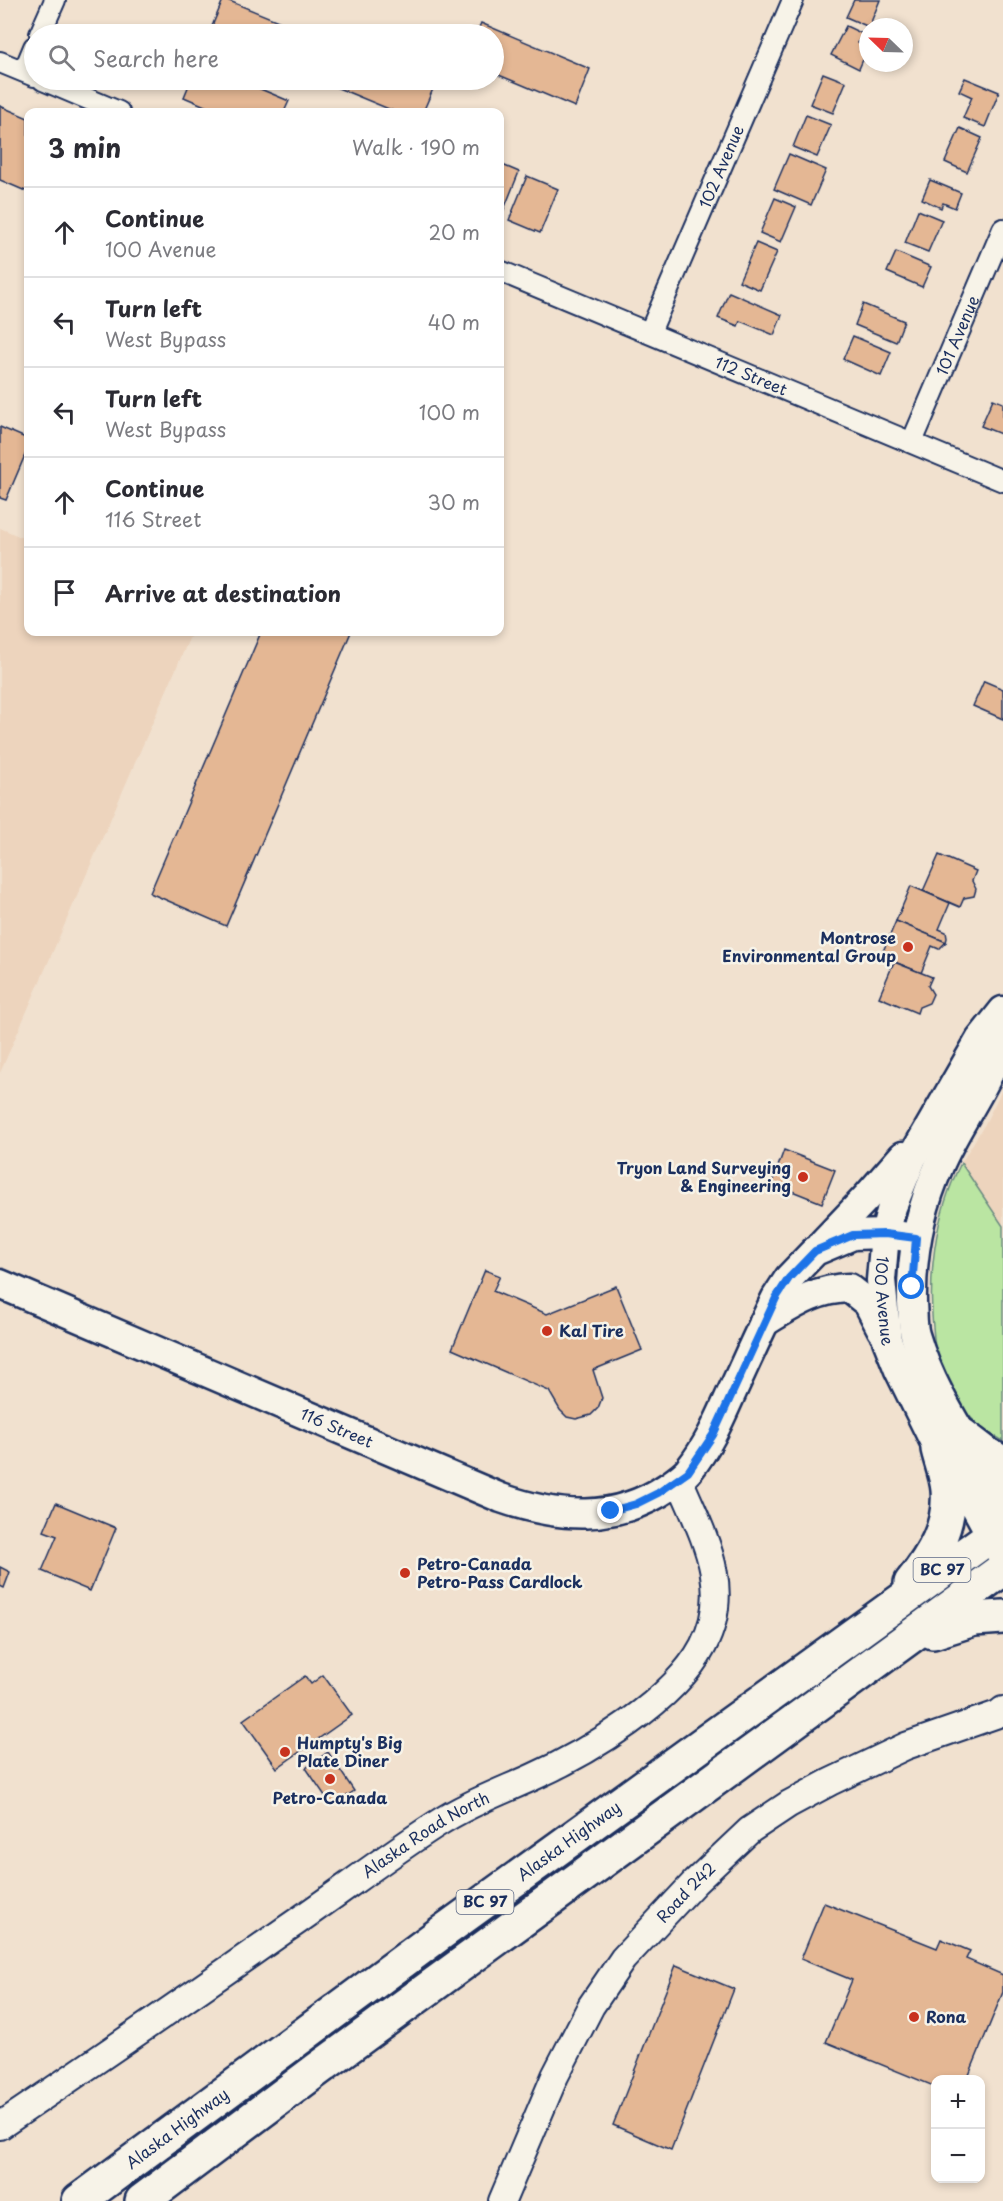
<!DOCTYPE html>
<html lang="en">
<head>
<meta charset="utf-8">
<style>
  body { margin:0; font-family:"Playpen Sans",sans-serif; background:#f2f2f3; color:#2b2b33 }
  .controls { position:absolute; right:18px; bottom:18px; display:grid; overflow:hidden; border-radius:12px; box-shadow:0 3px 9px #0003 }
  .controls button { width:54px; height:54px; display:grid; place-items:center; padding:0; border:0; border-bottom:2px solid #e1e1e2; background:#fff; color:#2b2b33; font:30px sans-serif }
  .compass { position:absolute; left:859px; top:18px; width:54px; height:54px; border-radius:50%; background:#fff; box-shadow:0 3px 9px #0003; rotate:293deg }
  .stop { position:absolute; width:18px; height:18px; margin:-14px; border:4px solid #1a73e8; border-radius:50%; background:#fff }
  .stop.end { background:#1a73e8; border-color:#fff; box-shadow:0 2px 6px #0008 }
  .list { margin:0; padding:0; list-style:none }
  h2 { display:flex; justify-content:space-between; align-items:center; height:78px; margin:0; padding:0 24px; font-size:26px }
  h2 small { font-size:20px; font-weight:400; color:#7c7c81 }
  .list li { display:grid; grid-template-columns:39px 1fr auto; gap:18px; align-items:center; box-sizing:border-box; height:90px; padding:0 24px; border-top:2px solid #e1e1e2 }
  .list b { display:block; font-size:22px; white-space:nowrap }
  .list p { margin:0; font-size:20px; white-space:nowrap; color:#7c7c81 }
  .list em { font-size:20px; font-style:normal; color:#7c7c81 }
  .icon { flex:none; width:33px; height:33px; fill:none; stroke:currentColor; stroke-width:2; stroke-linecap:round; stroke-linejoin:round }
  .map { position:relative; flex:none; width:1003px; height:2201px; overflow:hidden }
  .search { position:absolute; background:#fff; box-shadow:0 3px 9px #0003; left:24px; top:24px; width:480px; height:66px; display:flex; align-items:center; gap:15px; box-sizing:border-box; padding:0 21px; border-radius:33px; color:#7c7c81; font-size:22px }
  .panel { position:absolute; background:#fff; box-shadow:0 3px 9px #0003; left:24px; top:108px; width:480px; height:528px; border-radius:12px }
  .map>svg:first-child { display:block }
</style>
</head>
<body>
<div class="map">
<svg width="1003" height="2201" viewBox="0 0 1003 2201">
  <rect width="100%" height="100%" fill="#f1e1cf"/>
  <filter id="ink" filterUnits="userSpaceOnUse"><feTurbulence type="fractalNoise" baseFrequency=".0167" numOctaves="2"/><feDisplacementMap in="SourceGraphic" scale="12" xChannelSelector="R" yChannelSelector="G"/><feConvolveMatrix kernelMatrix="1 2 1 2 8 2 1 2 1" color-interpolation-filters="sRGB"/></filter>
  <g filter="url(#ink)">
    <!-- built -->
    <g fill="#edd4bd">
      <path d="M0 528 28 540V632H192L0 1073Z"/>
      <path d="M1003 1088V1225L961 1163 985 1124Z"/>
    </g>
    <!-- green -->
    <path fill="#bae5a2" stroke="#6a8a80" stroke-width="1.5" d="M961 1163 1003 1226V1441C997 1437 989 1433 983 1429 964 1414 947 1388 938 1365 935 1357 935 1347 934 1338 927 1279 934 1216 961 1163Z"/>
    <!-- building -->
    <g fill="#e4b794" stroke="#1b2f5e" stroke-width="1.5">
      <path d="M223 0H227L310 34H218L210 31Z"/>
      <path d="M854 0H880L869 27 846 17Z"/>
      <path d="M481 23 590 69 575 107 494 73V34H476Z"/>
      <path d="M846 26 863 34 858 43 868 48 859 69 831 55Z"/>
      <path d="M823 73 846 82 833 113 810 104Z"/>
      <path d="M965 78 999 92 985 127 963 118 972 97 959 91Z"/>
      <path d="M191 80H239L289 101 284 112H219L184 97Z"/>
      <path d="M327 80H411L433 89 423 112H396L326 83Z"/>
      <path d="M0 106 28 118V192L0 180Z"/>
      <path d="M806 115 831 125 817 157 793 147Z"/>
      <path d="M960 128 982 138 967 172 945 162Z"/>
      <path d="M789 154 826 170 811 205 774 189Z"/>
      <path d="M500 164 519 172 500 219Z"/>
      <path d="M527 176 558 189 540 233 509 220Z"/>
      <path d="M930 180 961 193 955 208 943 203 941 208 922 199Z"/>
      <path d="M775 198 796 207 781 242 760 233Z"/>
      <path d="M918 210 942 220 928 252 905 243Z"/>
      <path d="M756 243 777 252 760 290 739 281Z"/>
      <path d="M896 252 931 267 922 287 887 272Z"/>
      <path d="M729 292 782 315 774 335 740 321 738 326 718 318Z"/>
      <path d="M863 304 904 321 896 342 855 325Z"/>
      <path d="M853 336 891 352 881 376 843 359Z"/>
      <path d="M993 399 1003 403V435L981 426Z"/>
      <path d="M0 427 28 439V448L6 500 0 498Z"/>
      <path d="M261 632H351L226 926 150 893Z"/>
      <path d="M984 681 1003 689V719L973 706Z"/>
      <path d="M939 855 976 871 972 881 976 889 974 896 964 898 960 907 923 891Z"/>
      <path d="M911 886 950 903 939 929 946 932 947 938 946 942 896 921Z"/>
      <path d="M896 921 946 942 939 949 932 946 921 973 881 956Z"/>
      <path d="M894 962 932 977 928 986 933 994 929 1003 919 1007 917 1013 879 997Z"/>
      <path d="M784 1150 835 1170 822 1203 772 1183Z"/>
      <path d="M485 1270 500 1276 493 1291 547 1314 616 1286 642 1350 593 1370 602 1398 598 1408 591 1415 576 1419 567 1417 560 1410 549 1391 452 1349Z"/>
      <path d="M56 1503 116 1528 90 1591 42 1571 57 1536 44 1531Z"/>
      <path d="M0 1567 10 1572 4 1588 0 1586Z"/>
      <path d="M323 1675 352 1715 277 1768 243 1720 305 1676 311 1684Z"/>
      <path d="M328 1752 354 1791 332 1806 306 1768Z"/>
      <path d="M824 1903 937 1948 941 1939 970 1951 966 1959 1003 1975V1992L967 2080H936V2087L826 2042 852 1980 801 1959Z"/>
      <path d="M676 1965 734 1989 671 2150 613 2125Z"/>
    </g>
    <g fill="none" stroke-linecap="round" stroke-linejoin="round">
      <!-- minor casing -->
      <g stroke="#1b2f5e" stroke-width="24">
        <g id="minor">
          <path d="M40 34 55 0"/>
          <path d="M0 62 34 76"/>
          <path d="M24 71 34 47"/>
          <path d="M43 80 119 112"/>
          <path id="s1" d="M500 271 1003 481"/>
          <path id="s2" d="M650 332 793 0"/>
          <path id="s3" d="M912 442 1003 229"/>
        </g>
      </g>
      <!-- tertiary casing -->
      <g stroke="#1b2f5e" stroke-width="30">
        <g id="tertiary">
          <path id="s4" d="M0 2126C96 2061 191 1996 286 1929 336 1895 384 1858 435 1825 465 1805 500 1792 533 1777 589 1752 674 1701 703 1646 734 1587 702 1534 679 1479"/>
          <path id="s5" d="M502 2201 555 2076 591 2006 623 1959 695 1882 750 1830 789 1804 830 1782 906 1746 998 1714 1003 1710"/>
        </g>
      </g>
      <!-- secondary casing -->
      <g stroke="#1b2f5e" stroke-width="33">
        <g id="secondary">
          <path id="s6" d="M1003 1011 980 1040 912 1158 892 1207 885 1234 881 1280 887 1340 899 1370 938 1449 972 1500 1003 1557"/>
          <path d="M1003 1035C991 1083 958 1121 939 1166 920 1209 911 1256 912 1303 913 1314 912 1325 915 1335 933 1397 973 1449 1003 1505"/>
          <path d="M823 1243 866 1198 903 1156"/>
          <path id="s7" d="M0 1284 501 1498C558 1518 615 1523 668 1487 675 1482 683 1477 689 1470 708 1446 719 1421 731 1394 746 1362 760 1330 776 1298L789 1278 815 1251 853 1235 885 1234 916 1238"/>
          <path d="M764 1322C793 1305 814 1289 849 1288L868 1303 882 1330"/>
        </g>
      </g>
      <!-- trunk casing -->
      <g stroke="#1b2f5e" stroke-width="38">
        <g id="trunk">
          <path d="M962 1435 988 1455 1003 1463"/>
          <path d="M911 1583C933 1556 951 1526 948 1490 947 1477 941 1462 938 1449"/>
          <path d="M933 1632 974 1619 1003 1617"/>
          <path id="s8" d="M79 2201 437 1936 1003 1527"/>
          <path d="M142 2201 318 2069 1003 1569"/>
        </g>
      </g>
      <!-- minor -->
      <use href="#minor" stroke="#f7f3e8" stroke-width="20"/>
      <!-- tertiary -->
      <use href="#tertiary" stroke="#f7f3e8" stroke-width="26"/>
      <!-- secondary -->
      <use href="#secondary" stroke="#f7f3e8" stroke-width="28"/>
      <!-- trunk -->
      <use href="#trunk" stroke="#f7f3e8" stroke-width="33"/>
    </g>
  </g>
  <g fill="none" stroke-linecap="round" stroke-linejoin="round" filter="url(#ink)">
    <!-- route -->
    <path stroke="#1a73e8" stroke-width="8" d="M611 1511 636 1504 658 1493 688 1472 713 1435 776 1298 789 1278 815 1251 853 1235 885 1234 916 1238 912 1287"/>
  </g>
  <!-- markers -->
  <g fill="#c8321e" stroke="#f7f3e8" stroke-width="2">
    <circle cx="908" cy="947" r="6"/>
    <circle cx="803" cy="1177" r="6"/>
    <circle cx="547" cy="1331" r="6"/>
    <circle cx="405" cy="1573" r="6"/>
    <circle cx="285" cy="1752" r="6"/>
    <circle cx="330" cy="1779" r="6"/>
    <circle cx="914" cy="2017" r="6"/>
  </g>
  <g text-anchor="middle" stroke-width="5" stroke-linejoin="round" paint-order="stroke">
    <!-- shield labels -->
    <g fill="#f7f3e8" stroke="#5d6a87" stroke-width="1.5">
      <rect x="913.5" y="1558" width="57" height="24" rx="4.5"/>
      <rect x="456.5" y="1890" width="57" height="24" rx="4.5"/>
    </g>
    <g font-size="15" font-weight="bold" fill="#1b2f5e">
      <text x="942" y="1575">BC 97</text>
      <text x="485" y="1907">BC 97</text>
    </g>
    <!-- street labels -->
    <g font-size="16" fill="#1b2f5e" stroke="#f7f3e8">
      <text dy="6" stroke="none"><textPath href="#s2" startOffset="180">102 Avenue</textPath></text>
      <text dy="6" stroke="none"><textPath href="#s3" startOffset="116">101 Avenue</textPath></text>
      <text dy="6" stroke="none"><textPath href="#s1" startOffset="272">112 Street</textPath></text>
      <text dy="6" stroke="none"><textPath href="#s6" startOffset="321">100 Avenue</textPath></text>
      <text dy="6" stroke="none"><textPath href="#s7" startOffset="366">116 Street</textPath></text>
      <text dy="6" stroke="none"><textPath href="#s4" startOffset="516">Alaska Road North</textPath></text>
      <text dy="6" stroke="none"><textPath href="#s8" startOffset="608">Alaska Highway</textPath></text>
      <text dy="6" stroke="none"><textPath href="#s5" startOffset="363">Road 242</textPath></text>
      <text dy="6" stroke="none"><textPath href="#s8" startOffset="122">Alaska Highway</textPath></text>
    </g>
    <!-- poi labels -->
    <g font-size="16" font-weight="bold" fill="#1b2f5e" stroke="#f7f3e8" text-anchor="start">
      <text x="896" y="944" text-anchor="end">Montrose<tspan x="896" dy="18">Environmental Group</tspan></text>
      <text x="791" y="1174" text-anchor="end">Tryon Land Surveying<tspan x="791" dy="18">&amp; Engineering</tspan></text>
      <text x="559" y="1337">Kal Tire</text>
      <text x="417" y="1570">Petro-Canada<tspan x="417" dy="18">Petro-Pass Cardlock</tspan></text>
      <text x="297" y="1749">Humpty's Big<tspan x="297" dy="18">Plate Diner</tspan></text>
      <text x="330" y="1804" text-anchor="middle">Petro-Canada</text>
      <text x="926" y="2023">Rona</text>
    </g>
  </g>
</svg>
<div class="controls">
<button>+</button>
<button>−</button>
</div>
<svg class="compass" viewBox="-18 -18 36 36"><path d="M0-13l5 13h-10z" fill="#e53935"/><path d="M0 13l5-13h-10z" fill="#7c7c81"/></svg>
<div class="stop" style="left:912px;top:1287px"></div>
<div class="stop end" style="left:611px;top:1511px"></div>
<div class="search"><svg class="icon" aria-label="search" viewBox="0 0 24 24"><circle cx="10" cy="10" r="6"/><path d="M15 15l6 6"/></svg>Search here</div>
<section class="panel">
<h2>3 min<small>Walk · 190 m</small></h2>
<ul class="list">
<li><svg class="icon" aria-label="ahead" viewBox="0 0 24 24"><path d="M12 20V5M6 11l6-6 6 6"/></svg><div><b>Continue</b><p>100 Avenue</p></div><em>20 m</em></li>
<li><svg class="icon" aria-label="left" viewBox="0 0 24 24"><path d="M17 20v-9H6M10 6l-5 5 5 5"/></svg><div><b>Turn left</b><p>West Bypass</p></div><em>40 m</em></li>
<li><svg class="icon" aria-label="left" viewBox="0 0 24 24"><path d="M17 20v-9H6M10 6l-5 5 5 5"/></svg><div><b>Turn left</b><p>West Bypass</p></div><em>100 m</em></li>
<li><svg class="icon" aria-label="ahead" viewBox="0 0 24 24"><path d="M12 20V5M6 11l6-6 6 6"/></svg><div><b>Continue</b><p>116 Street</p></div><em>30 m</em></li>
<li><svg class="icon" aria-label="arrive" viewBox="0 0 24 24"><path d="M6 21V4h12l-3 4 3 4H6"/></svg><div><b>Arrive at destination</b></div></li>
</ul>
</section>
</div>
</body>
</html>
